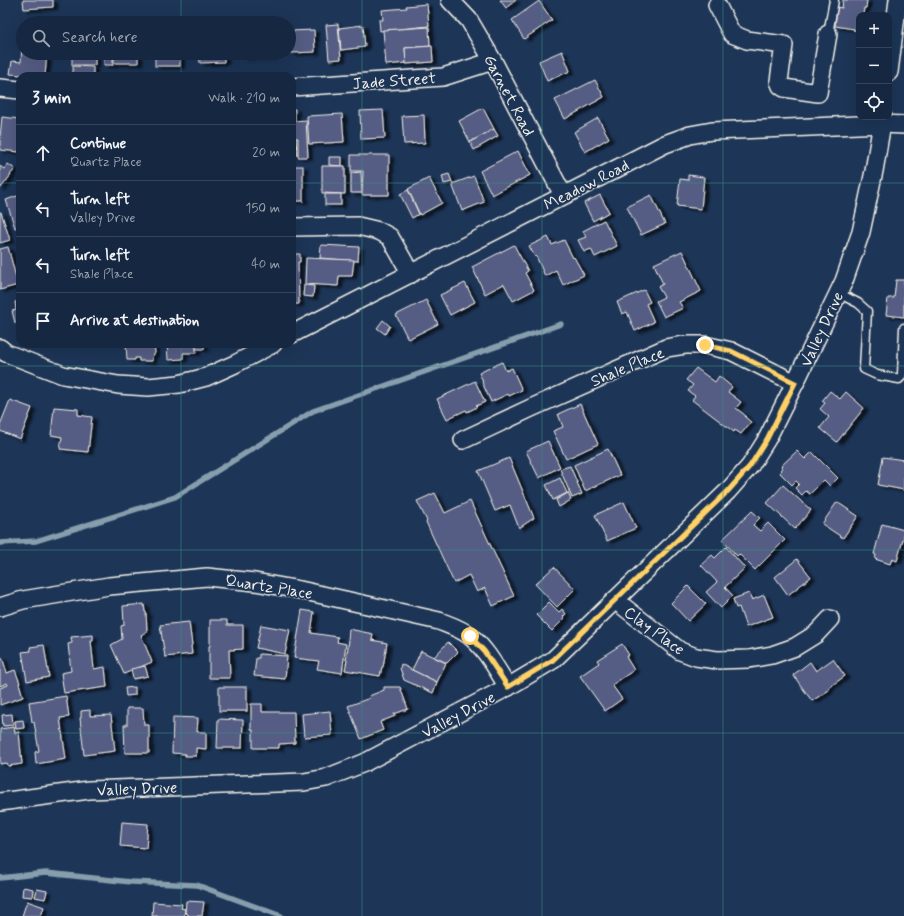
<!DOCTYPE html>
<html lang="en">
<head>
<meta charset="utf-8">
<style>
  body { margin:0; font-family:Mynerve,sans-serif; background:#1f3048; color:#f1f3f6 }
  .controls { position:absolute; right:12px; top:12px; display:grid; overflow:hidden; border-radius:8px; box-shadow:0 4px 16px #0002 }
  .controls button { width:36px; height:36px; display:grid; place-items:center; padding:0; border:0; border-bottom:1px solid #35445a; background:#162841; color:#f1f3f6; font:20px sans-serif }
  .stop { position:absolute; width:12px; height:12px; margin:-9px; border:3px solid #ffd166; border-radius:50%; background:#fff }
  .stop.end { background:#ffd166; border-color:#fff; box-shadow:0 1px 4px #0008 }
  .list { margin:0; padding:0; list-style:none }
  h2 { display:flex; justify-content:space-between; align-items:center; height:52px; margin:0; padding:0 16px; font-size:17px }
  h2 small { font-size:13px; font-weight:400; color:#9ea6b1 }
  .list li { display:grid; grid-template-columns:26px 1fr auto; gap:12px; align-items:center; box-sizing:border-box; height:56px; padding:0 16px; border-top:1px solid #35445a }
  .list b { display:block; font-size:15px; white-space:nowrap }
  .list p { margin:0; font-size:13px; white-space:nowrap; color:#9ea6b1 }
  .list em { font-size:13px; font-style:normal; color:#9ea6b1 }
  .icon { flex:none; width:22px; height:22px; fill:none; stroke:currentColor; stroke-width:2; stroke-linecap:round; stroke-linejoin:round }
  .map { position:relative; flex:none; width:904px; height:916px; overflow:hidden }
  .search { position:absolute; background:#162841; box-shadow:0 4px 16px #0002; left:16px; top:16px; width:280px; height:44px; display:flex; align-items:center; gap:10px; box-sizing:border-box; padding:0 14px; border-radius:22px; color:#9ea6b1; font-size:15px }
  .panel { position:absolute; background:#162841; box-shadow:0 4px 16px #0002; left:16px; top:72px; width:280px; height:276px; border-radius:12px }
  .map>svg:first-child { display:block }
</style>
</head>
<body>
<div class="map">
<svg width="904" height="916" viewBox="0 0 904 916">
  <defs>
    <filter id="shadow"><feDropShadow dx="4.5" dy="2.5" stdDeviation="1" flood-color="#0009"/></filter>
  </defs>
  <rect width="100%" height="100%" fill="#1d3557"/>
  <filter id="ink" filterUnits="userSpaceOnUse"><feTurbulence type="fractalNoise" baseFrequency=".025" numOctaves="2"/><feDisplacementMap in="SourceGraphic" scale="8" xChannelSelector="R" yChannelSelector="G"/><feConvolveMatrix kernelMatrix="1 2 1 2 8 2 1 2 1" color-interpolation-filters="sRGB"/></filter>
  <g filter="url(#ink)">
    <g fill="none" stroke-linecap="round" stroke-linejoin="round">
      <!-- stream -->
      <g stroke="#879ead" stroke-width="5.5">
        <path d="M0 543 36 541 175 497 313 411 561 324"/>
        <path d="M0 878 46 873 131 882 197 885 281 916"/>
      </g>
    </g>
    <!-- building -->
    <g fill="#545d84" stroke="#f4f1e8" filter="url(#shadow)">
      <path d="M23 0H53V7L24 9Z"/>
      <path d="M500 0H516L506 8Z"/>
      <path d="M843 0H867L866 8H864L863 15H859V31L853 30 854 29 835 26 837 7 842 8Z"/>
      <path d="M539 1 552 20 524 39 512 20Z"/>
      <path d="M427 4 429 26 380 31 379 20H383L382 10 407 8 406 6Z"/>
      <path d="M338 24 341 59 329 60 326 25Z"/>
      <path d="M363 25 365 47 341 50 339 28Z"/>
      <path d="M429 27 430 46 405 48 406 63 386 65 383 30Z"/>
      <path d="M314 30 315 52 291 53 290 31Z"/>
      <path d="M22 44 23 45V53H47L45 76H33L10 74 12 61 21 62Z"/>
      <path d="M432 46 433 62 406 64 405 48Z"/>
      <path d="M562 51 570 71 547 81 539 61Z"/>
      <rect x="72" y="53" width="23" height="12"/>
      <rect x="104" y="53" width="9" height="12"/>
      <rect x="114" y="53" width="24" height="10"/>
      <rect x="155" y="53" width="25" height="13"/>
      <path d="M199 53H224V62L200 63Z"/>
      <rect x="243" y="53" width="28" height="4"/>
      <path d="M73 66 93 67V76H73Z"/>
      <path d="M595 80 604 97 565 119 555 100Z"/>
      <path d="M483 108 494 129 470 142 459 121Z"/>
      <path d="M292 109H295V120L293 121 294 138H296L297 155H292Z"/>
      <path d="M383 110 385 138 361 139 360 111Z"/>
      <path d="M342 114 344 142 309 144 307 116Z"/>
      <path d="M424 115 425 143 404 144 402 116Z"/>
      <path d="M2 117 20 119V152L0 150V137Z"/>
      <path d="M598 118 609 138 585 152 574 132Z"/>
      <path d="M306 120 308 157H298V138H294V121Z"/>
      <path d="M494 129 498 136 474 150 470 142Z"/>
      <path d="M518 151 530 175 492 195 480 171Z"/>
      <path d="M351 155H389V195H362L363 171H351Z"/>
      <path d="M329 157H342V166L329 165Z"/>
      <path d="M8 164 15 169 10 175H11L0 189V166L4 169Z"/>
      <rect x="292" y="166" width="11" height="35"/>
      <path d="M322 166H345V194L322 193Z"/>
      <path d="M361 172 362 193H351V173Z"/>
      <path d="M449 174 452 182 444 184 442 176Z"/>
      <path d="M688 175 704 177 701 209 677 206 680 179 688 180Z"/>
      <path d="M474 176 484 202 462 211 452 184Z"/>
      <path d="M429 178 442 203 420 215 408 189Z"/>
      <path d="M408 190 419 214 412 218 400 194Z"/>
      <rect x="325" y="194" width="16" height="11"/>
      <path d="M20 195V227L15 228 6 200Z"/>
      <path d="M600 195 609 212 593 221 584 203Z"/>
      <path d="M651 195 665 224 641 235 627 207Z"/>
      <path d="M0 212H1L10 240 0 243Z"/>
      <path d="M604 220 617 246 595 257 591 249 584 252 578 240 586 237 583 231Z"/>
      <path d="M548 237 552 245 564 240 573 258 574 257 584 275 563 285 556 270 545 276 536 256 535 257 529 246Z"/>
      <path d="M321 245 359 247 358 261 320 258Z"/>
      <path d="M514 245 528 271 525 273 534 290 513 301 504 284 485 294 472 267Z"/>
      <path d="M8 247 18 285 0 290V249Z"/>
      <path d="M682 251 701 291 679 302 683 308 664 317 656 301 664 297 658 287 663 284 654 264Z"/>
      <path d="M292 254H300V262H298L299 304H292Z"/>
      <path d="M306 258 354 260 352 276H339L338 286 305 284Z"/>
      <path d="M896 280H904V317L886 315 888 298H894Z"/>
      <path d="M465 283 475 302 450 315 440 295Z"/>
      <path d="M304 285 314 286 313 297 303 296Z"/>
      <path d="M644 290 650 302 646 304 654 322 635 331 627 312 622 314 617 302Z"/>
      <path d="M426 300 438 324 408 339 396 315Z"/>
      <path d="M20 301V322L15 323 12 311 16 310 15 302Z"/>
      <path d="M383 320 390 326 385 334 377 328Z"/>
      <path d="M126 344H154L155 353 152 357V361H139V358H135V360H127Z"/>
      <path d="M167 344H196V353H183V359L168 360Z"/>
      <rect x="196" y="344" width="8" height="5"/>
      <path d="M502 362 506 371 512 368 522 390 509 396 508 394 491 402 482 382 483 381 479 373Z"/>
      <path d="M696 368 715 382 719 376 732 387 728 392 741 402 736 408 746 416 745 417 751 422 741 434 735 430 734 432 692 400 695 396 688 391 693 385 686 380Z"/>
      <path d="M475 381 485 402 476 406 477 407 467 412 466 410 447 419 437 399Z"/>
      <path d="M830 391 840 399 846 392 864 408 837 442 820 428 829 417 820 409 825 403 822 401Z"/>
      <path d="M10 400 32 408 20 439 0 431V425Z"/>
      <path d="M580 404 598 444 566 459 553 431 563 427 558 414Z"/>
      <path d="M54 407 78 409V415L92 417 88 452 60 449 62 437 51 435Z"/>
      <path d="M548 441 560 467 539 478 526 451Z"/>
      <path d="M608 449 620 475 585 491 574 465Z"/>
      <path d="M797 451 805 459 812 452 838 478 830 486 824 480 810 494 806 491 802 495 795 488 799 484 796 481 792 485 780 473 781 471 780 470 782 468 781 466Z"/>
      <path d="M883 457 904 460V490L878 485Z"/>
      <path d="M509 458 534 518 519 528 510 505 495 511 478 471Z"/>
      <path d="M570 466 582 494 572 498 560 469Z"/>
      <path d="M560 478 567 493 553 500 546 485Z"/>
      <path d="M783 485 811 510 795 529 767 503Z"/>
      <path d="M435 493 445 513 470 501 514 596 493 606 485 588 477 592 469 575 454 583 426 522 427 521 417 501Z"/>
      <path d="M568 493 571 500 559 507 556 500Z"/>
      <path d="M624 502 636 528 607 541 595 515Z"/>
      <path d="M837 502 858 516 843 538 822 524Z"/>
      <path d="M752 511 760 518 753 525 760 531 768 523 785 540 755 570 739 554 737 556 722 540Z"/>
      <path d="M882 524 904 530V536L897 561 892 559 890 564 875 559 876 555 874 554Z"/>
      <path d="M726 547 745 568 725 587 733 596 721 608 706 592 717 582 701 565 712 555 715 558Z"/>
      <path d="M797 559 811 577 788 595 775 577Z"/>
      <path d="M554 567 575 589 557 607 535 584Z"/>
      <path d="M688 586 706 604 688 621 671 603Z"/>
      <path d="M749 593 752 600 764 595 773 617 746 627 739 607 736 608 733 599Z"/>
      <path d="M549 602 559 612 562 609 566 614 563 617 565 618 552 631 536 615Z"/>
      <path d="M144 604 145 612H146L147 632 141 635 152 662 124 674 111 645 122 639 121 626 124 625 123 606Z"/>
      <path d="M302 610 314 612 311 633 338 637 337 642 346 644 342 673 317 669 319 661 294 658Z"/>
      <path d="M210 620H227V625H243V649L229 650 230 678H209V646H210Z"/>
      <path d="M189 622 192 645 191 646 192 654 165 657 160 625Z"/>
      <path d="M261 625 290 630 285 654 256 648Z"/>
      <path d="M349 629 373 634 372 640 387 643 383 667H382L380 676 345 670 347 660H346L349 640H348Z"/>
      <path d="M93 635V641H91L94 669 105 667 107 687 64 693 61 673 71 671 68 644 72 643 71 637Z"/>
      <path d="M448 642 458 652 447 663 434 657Z"/>
      <path d="M622 644 629 655 626 657 634 670 612 685 622 699 605 711 580 676 599 663 597 660Z"/>
      <path d="M44 645 49 677 27 681 22 652 31 651 30 647Z"/>
      <path d="M421 651 446 663 437 682 412 670Z"/>
      <path d="M259 654 287 656 285 679 254 676 256 658H259Z"/>
      <path d="M0 657H2L7 673 15 670 20 683H19L23 697 0 705V688L8 685 7 683 0 686Z"/>
      <path d="M833 659 845 676 828 688 829 690 812 701 793 675 810 662 816 671Z"/>
      <path d="M401 664 412 670 437 682 433 693 404 680 400 668Z"/>
      <path d="M145 666 148 676 133 679 131 669Z"/>
      <path d="M135 687V695L126 696 125 688Z"/>
      <rect x="219" y="687" width="28" height="24"/>
      <path d="M384 687H400L408 709 394 714 395 716 380 722 383 730 361 739 348 706 370 698 369 696 384 690Z"/>
      <path d="M66 696 69 717 60 718 66 759 36 764 35 752 39 751 34 722H32L29 702Z"/>
      <path d="M251 704H262V712H294L295 743 279 744V748H253V730L251 729Z"/>
      <path d="M127 708H143L144 725H149V753H125L124 725H127Z"/>
      <path d="M90 710V716L111 715 115 751 84 755 80 718H81V711Z"/>
      <path d="M330 711 332 735 304 737 302 714Z"/>
      <path d="M12 714 13 725 3 726 2 715Z"/>
      <path d="M173 717 198 718 197 732H206V749L196 748V756H185V754L172 753Z"/>
      <path d="M218 719 243 720 242 748H217Z"/>
      <path d="M23 720 24 728 16 729 15 721Z"/>
      <path d="M14 727 15 733 19 732 22 764 8 766 7 763 0 764V729Z"/>
      <path d="M122 822 148 824 146 848 120 846Z"/>
      <path d="M23 887 33 889 32 897 22 896Z"/>
      <path d="M37 889 47 891 45 899 35 897Z"/>
      <path d="M27 901 44 907 41 916H22Z"/>
      <path d="M186 901 204 902 202 916H188V914L185 913Z"/>
      <path d="M153 902 182 904 181 908 185 909 184 916H152Z"/>
    </g>
    <g fill="none" stroke-linecap="round" stroke-linejoin="round">
      <!-- service casing -->
      <g stroke="#f4f1e8" stroke-width="11">
        <g id="service">
          <path d="M828 34 834 0"/>
          <path d="M838 293 858 303 867 311 864 369 877 375 899 379 901 377 902 374 904 328"/>
        </g>
      </g>
      <!-- minor casing -->
      <g stroke="#f4f1e8" stroke-width="20">
        <g id="minor">
          <path d="M450 0 469 20 493 61 563 195"/>
          <path d="M717 5 732 34 747 40 784 45 779 81 781 86 784 88 818 93 828 34"/>
          <path d="M889 72 898 0"/>
          <path d="M292 87 443 77 493 61"/>
          <path d="M0 88 20 90"/>
          <path d="M292 227 358 226 379 231 390 237 411 274"/>
          <path d="M292 334 665 144 690 135 712 131 882 124 904 125"/>
          <path d="M0 348 6 353 63 375 118 385 148 387 179 384 206 377 235 364 273 344"/>
          <path d="M463 440 531 408 666 348 685 345H705L731 351 795 383"/>
          <path d="M615 600 680 651 696 657 717 660 749 659 772 655 795 647 816 634 830 619"/>
          <path d="M0 607 23 600 109 586 207 577 255 582 300 590 439 621C449 625 462 629 470 636 487 650 497 670 508 687"/>
          <path d="M0 802 89 790 304 782 326 778 364 763 508 687 553 660 728 491 750 466 767 439 795 383 844 281 861 232 874 171 883 117"/>
        </g>
      </g>
      <!-- service -->
      <use href="#service" stroke="#1d3557" stroke-width="8"/>
      <!-- minor -->
      <use href="#minor" stroke="#1d3557" stroke-width="17"/>
    </g>
  </g>
  <g fill="none" stroke-linecap="round" stroke-linejoin="round" filter="url(#ink)">
    <!-- route -->
    <path stroke="#ffd166" stroke-width="5" d="M470 636 484 651 508 687 553 660 728 491 750 466 767 439 795 383 731 351 705 345"/>
  </g>
  <!-- grid -->
  <path fill="none" stroke="#3d8f86" stroke-width="1" stroke-opacity="0.55" d="M181 0V23M362 0V916M542 0V916M723 0V916M181 53V76M0 183H20M292 183H904M181 344V916M0 366H904M0 550H904M0 733H904"/>
  <g text-anchor="middle" stroke-width="3.5" stroke-linejoin="round" paint-order="stroke">
    <!-- street labels -->
    <g font-size="16" fill="#f4f1e8" stroke="#1d3557">
      <text transform="translate(394 80) rotate(-4)" y="6">Jade Street</text>
      <text transform="translate(510 95) rotate(62)" y="6">Garnet Road</text>
      <text transform="translate(586 184) rotate(-27)" y="6">Meadow Road</text>
      <text transform="translate(821 329) rotate(-65)" y="6">Valley Drive</text>
      <text transform="translate(627 366) rotate(-23)" y="6">Shale Place</text>
      <text transform="translate(269 586) rotate(9)" y="6">Quartz Place</text>
      <text transform="translate(655 630) rotate(36)" y="6">Clay Place</text>
      <text transform="translate(458 714) rotate(-28)" y="6">Valley Drive</text>
      <text transform="translate(137 788) rotate(-2)" y="6">Valley Drive</text>
    </g>
  </g>
</svg>
<div class="controls">
<button>+</button>
<button>−</button>
<button><svg class="icon" aria-label="locate" viewBox="0 0 24 24"><circle cx="12" cy="12" r="6"/><path d="M12 2v4M12 18v4M2 12h4M18 12h4"/></svg></button>
</div>
<div class="stop" style="left:470px;top:636px"></div>
<div class="stop end" style="left:705px;top:345px"></div>
<div class="search"><svg class="icon" aria-label="search" viewBox="0 0 24 24"><circle cx="10" cy="10" r="6"/><path d="M15 15l6 6"/></svg>Search here</div>
<section class="panel">
<h2>3 min<small>Walk · 210 m</small></h2>
<ul class="list">
<li><svg class="icon" aria-label="ahead" viewBox="0 0 24 24"><path d="M12 20V5M6 11l6-6 6 6"/></svg><div><b>Continue</b><p>Quartz Place</p></div><em>20 m</em></li>
<li><svg class="icon" aria-label="left" viewBox="0 0 24 24"><path d="M17 20v-9H6M10 6l-5 5 5 5"/></svg><div><b>Turn left</b><p>Valley Drive</p></div><em>150 m</em></li>
<li><svg class="icon" aria-label="left" viewBox="0 0 24 24"><path d="M17 20v-9H6M10 6l-5 5 5 5"/></svg><div><b>Turn left</b><p>Shale Place</p></div><em>40 m</em></li>
<li><svg class="icon" aria-label="arrive" viewBox="0 0 24 24"><path d="M6 21V4h12l-3 4 3 4H6"/></svg><div><b>Arrive at destination</b></div></li>
</ul>
</section>
</div>
</body>
</html>
